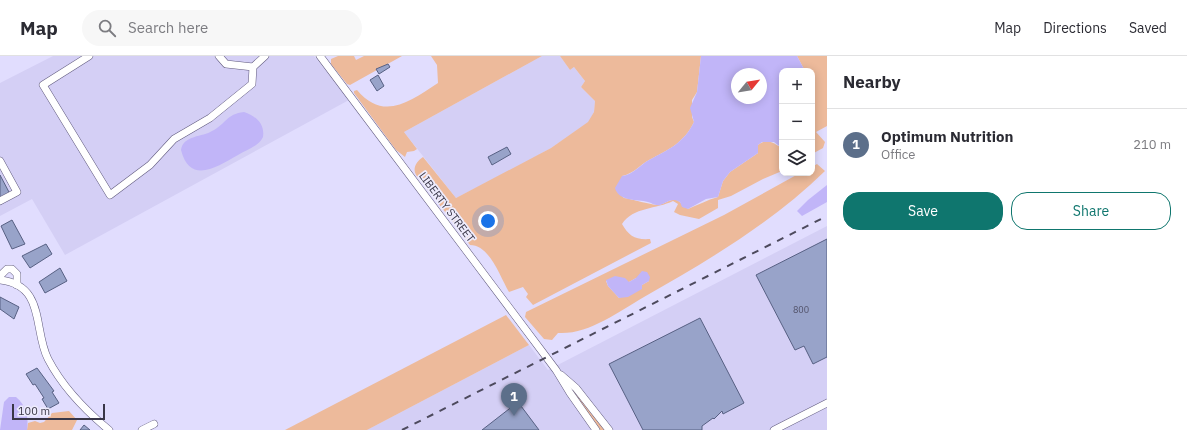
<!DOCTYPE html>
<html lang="en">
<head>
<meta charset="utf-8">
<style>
  body { margin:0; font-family:"IBM Plex Sans",sans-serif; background:#f7f7f7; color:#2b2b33 }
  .controls { position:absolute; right:12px; top:12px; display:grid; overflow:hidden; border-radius:8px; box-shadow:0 2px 10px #0003 }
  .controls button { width:36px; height:36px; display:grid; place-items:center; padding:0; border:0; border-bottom:1px solid #e1e1e2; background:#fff; color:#2b2b33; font:20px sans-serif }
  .compass { position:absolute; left:731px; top:12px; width:36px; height:36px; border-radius:50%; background:#fff; box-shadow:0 2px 10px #0003; rotate:60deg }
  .scale { position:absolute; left:12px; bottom:10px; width:93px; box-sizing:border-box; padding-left:4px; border:2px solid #393647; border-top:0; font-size:11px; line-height:14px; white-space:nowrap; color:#393647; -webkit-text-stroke:3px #eeecfd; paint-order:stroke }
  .you { position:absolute; left:488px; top:165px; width:14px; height:14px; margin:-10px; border:3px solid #fff; border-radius:50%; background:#1a73e8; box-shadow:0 0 0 6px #1a73e833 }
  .badge { display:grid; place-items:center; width:26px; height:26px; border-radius:50%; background:#0f766e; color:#fff; font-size:13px; font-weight:700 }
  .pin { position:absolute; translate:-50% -33px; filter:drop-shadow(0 1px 2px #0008) }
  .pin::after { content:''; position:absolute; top:21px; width:14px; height:12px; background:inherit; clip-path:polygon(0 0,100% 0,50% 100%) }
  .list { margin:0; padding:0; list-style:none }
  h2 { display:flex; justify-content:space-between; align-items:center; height:52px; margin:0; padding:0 16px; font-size:17px }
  h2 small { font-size:13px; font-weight:400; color:#7c7c81 }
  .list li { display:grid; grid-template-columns:26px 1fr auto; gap:12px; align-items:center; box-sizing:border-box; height:72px; padding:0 16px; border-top:1px solid #e1e1e2 }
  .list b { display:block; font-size:15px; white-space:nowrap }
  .list p { margin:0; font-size:13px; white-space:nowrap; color:#7c7c81 }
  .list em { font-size:13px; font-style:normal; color:#7c7c81 }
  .actions { display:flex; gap:8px; padding:12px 16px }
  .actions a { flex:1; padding:9px 0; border:1px solid #0f766e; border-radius:16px; text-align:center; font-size:14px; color:#0f766e }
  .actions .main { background:#0f766e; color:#fff }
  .icon { flex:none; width:22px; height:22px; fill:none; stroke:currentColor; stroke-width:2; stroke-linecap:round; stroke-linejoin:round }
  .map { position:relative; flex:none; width:827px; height:374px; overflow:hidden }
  header { display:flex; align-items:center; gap:24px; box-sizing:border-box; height:56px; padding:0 20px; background:#fff; border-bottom:1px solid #e1e1e2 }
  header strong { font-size:19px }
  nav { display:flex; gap:22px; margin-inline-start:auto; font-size:14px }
  .search { width:280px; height:36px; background:#f7f7f7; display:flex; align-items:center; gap:10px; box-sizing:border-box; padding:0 14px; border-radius:22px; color:#7c7c81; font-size:15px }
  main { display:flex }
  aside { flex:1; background:#fff }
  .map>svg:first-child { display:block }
</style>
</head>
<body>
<header>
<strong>Map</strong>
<div class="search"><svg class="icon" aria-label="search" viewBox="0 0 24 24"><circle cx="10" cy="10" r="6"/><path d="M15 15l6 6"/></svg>Search here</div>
<nav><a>Map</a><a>Directions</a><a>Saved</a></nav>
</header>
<main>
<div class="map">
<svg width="827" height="374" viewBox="0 0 827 374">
  <rect width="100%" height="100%" fill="#e1ddfe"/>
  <!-- built -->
  <g fill="#d4cff5">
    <path d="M53 0H314L349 44 65 199 32 143 0 160V27Z"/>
    <path d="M542 0H560L570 14 574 11 585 25 581 31 595 45 594 56 589 66 551 92 521 109 456 142 404 76Z"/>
    <path d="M827 170V374H367L529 289 548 314Z"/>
  </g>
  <!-- green -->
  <g fill="#edba9b" fill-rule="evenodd">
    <path d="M338 0H354L356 4 364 0H402L350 29 347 28 331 8V3Z"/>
    <path d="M431 0H542L404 76 417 93 414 95 407 96 405 101 396 94 354 37V35L357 34C384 66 410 45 438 27L437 9Z"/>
    <path d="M560 0H701L697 36 692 44V61L694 66C684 87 668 94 649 104 640 109 633 118 622 120L621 139 624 142C631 143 652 149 658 149 664 148 669 144 676 143L688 153C698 149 707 144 718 141L723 125 730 116 758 97V89C768 81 774 88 782 92V115L763 123 731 140 718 144V152L699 163 680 159 674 156 678 148 673 145C657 153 633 151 622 168 629 180 635 184 650 183L651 187 533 249 526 241 528 238 523 231 509 236C500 221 490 189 470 189L457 173 453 166 416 119C412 112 417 105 423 101L456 142 551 92 588 66 594 56 595 45 581 31 585 25 574 11 570 14Z"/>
    <path d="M797 0H827V70L816 76 825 86 823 92 812 98V15H805Z"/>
    <path d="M817 108 825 115C772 167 707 205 644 241 618 256 588 279 558 277L552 284 544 283 525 261 526 256 724 159 800 117H812V111ZM636 222 649 225 619 242 608 230 606 225 629 226Z"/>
    <path d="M506 259 529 289 367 374H285Z"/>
    <path d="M572 332 606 374H600L571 334Z"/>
    <path d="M69 355 77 364 72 374H27L28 367 35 365 40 367 44 366 52 357Z"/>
  </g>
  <!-- water -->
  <g fill="#c1b5f8" fill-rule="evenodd">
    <path d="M701 0H797L805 15H782V92L774 86H762L758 89V97L730 116 723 125 718 141 706 143 688 153 682 151 680 146C672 141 668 146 660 149 655 150 652 147 648 146 637 143 619 146 615 132L622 120C633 119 640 109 649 104 668 94 684 87 694 66L690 52 697 36ZM737 18H761V42H737Z"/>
    <path d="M244 56C256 60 265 68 263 81 258 91 246 94 238 99 217 111 190 129 181 94 183 79 203 81 212 75 226 68 226 58 244 56Z"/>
    <path d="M827 129V146L802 160 797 155 808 144Z"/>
    <path d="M642 215 647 216 650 221 649 225 642 229V233L628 241 619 242 608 230 606 224 615 220 625 222 629 226 636 222Z"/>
    <path d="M9 341H16C26 349 29 362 27 374H0L4 346Z"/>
  </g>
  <!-- building -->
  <g fill="#98a3c9" stroke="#576083">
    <path d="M388 8 390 11 379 18 376 13Z"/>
    <path d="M378 19 384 30 377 35 370 24Z"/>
    <path d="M507 91 511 98 492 109 488 101Z"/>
    <path d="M0 119 10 138 0 143Z"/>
    <path d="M12 164 25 188 12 193 1 170Z"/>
    <path d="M827 183V301L813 308 804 290 795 294 756 219Z"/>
    <path d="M46 188 52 198 30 212 22 200Z"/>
    <path d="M60 212 67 225 45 237 39 226Z"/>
    <path d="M0 241 19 251 14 263 0 253Z"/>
    <path d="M700 262 744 347 723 358 722 355 714 363 713 362 702 370V374H643L609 308Z"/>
    <path d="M37 312 54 335 52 336 59 347 48 353 42 343 44 342 35 328 33 329 26 318Z"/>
    <path d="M518 346 539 374H482Z"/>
    <path d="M84 369 90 374H80Z"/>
  </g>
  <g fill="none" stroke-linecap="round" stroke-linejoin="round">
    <!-- minor casing -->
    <g stroke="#605a7e" stroke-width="8">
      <g id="minor">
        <path d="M89 0 43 29 110 139 150 109 174 83 210 62 252 28 253 11 265 0"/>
        <path d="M219 0 226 8 253 11"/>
        <path d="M320 0 556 314 570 337 596 374"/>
        <path d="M0 105 17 136 0 145"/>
        <path d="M0 220 7 213H12L17 218V229"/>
        <path d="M0 224C46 229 33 274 48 303 62 330 86 355 109 374"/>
        <path d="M561 319 576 332 609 374"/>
        <path d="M142 374 154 368"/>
        <path d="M774 374 827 347"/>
      </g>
    </g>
    <!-- minor -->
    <use href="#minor" stroke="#fff" stroke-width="7"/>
    <!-- rail -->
    <path stroke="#4d4a5d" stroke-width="2" stroke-dasharray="7 7" stroke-linecap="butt" d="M402 374 827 160"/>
  </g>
  <g text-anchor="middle" stroke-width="3.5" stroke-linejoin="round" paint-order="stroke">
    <!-- number labels -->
    <g font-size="9" fill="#515168">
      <text x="801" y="257">800</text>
    </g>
    <!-- street labels -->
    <g font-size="11" fill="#393647" stroke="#eeecfd">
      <text transform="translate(447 151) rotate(53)" y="4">LIBERTY STREET</text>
    </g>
  </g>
</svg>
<div class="controls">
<button>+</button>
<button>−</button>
<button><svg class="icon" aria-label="layers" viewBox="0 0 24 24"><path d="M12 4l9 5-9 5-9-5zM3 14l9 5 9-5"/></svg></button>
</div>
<svg class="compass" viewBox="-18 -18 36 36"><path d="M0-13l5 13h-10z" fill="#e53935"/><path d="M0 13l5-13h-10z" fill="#7c7c81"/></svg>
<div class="scale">100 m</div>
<div class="you"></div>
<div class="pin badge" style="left:514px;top:360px;background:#5c6f8a">1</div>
</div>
<aside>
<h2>Nearby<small></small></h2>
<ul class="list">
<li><span class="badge" style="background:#5c6f8a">1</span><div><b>Optimum Nutrition</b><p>Office</p></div><em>210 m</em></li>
</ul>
<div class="actions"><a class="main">Save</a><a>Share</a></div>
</aside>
</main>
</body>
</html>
